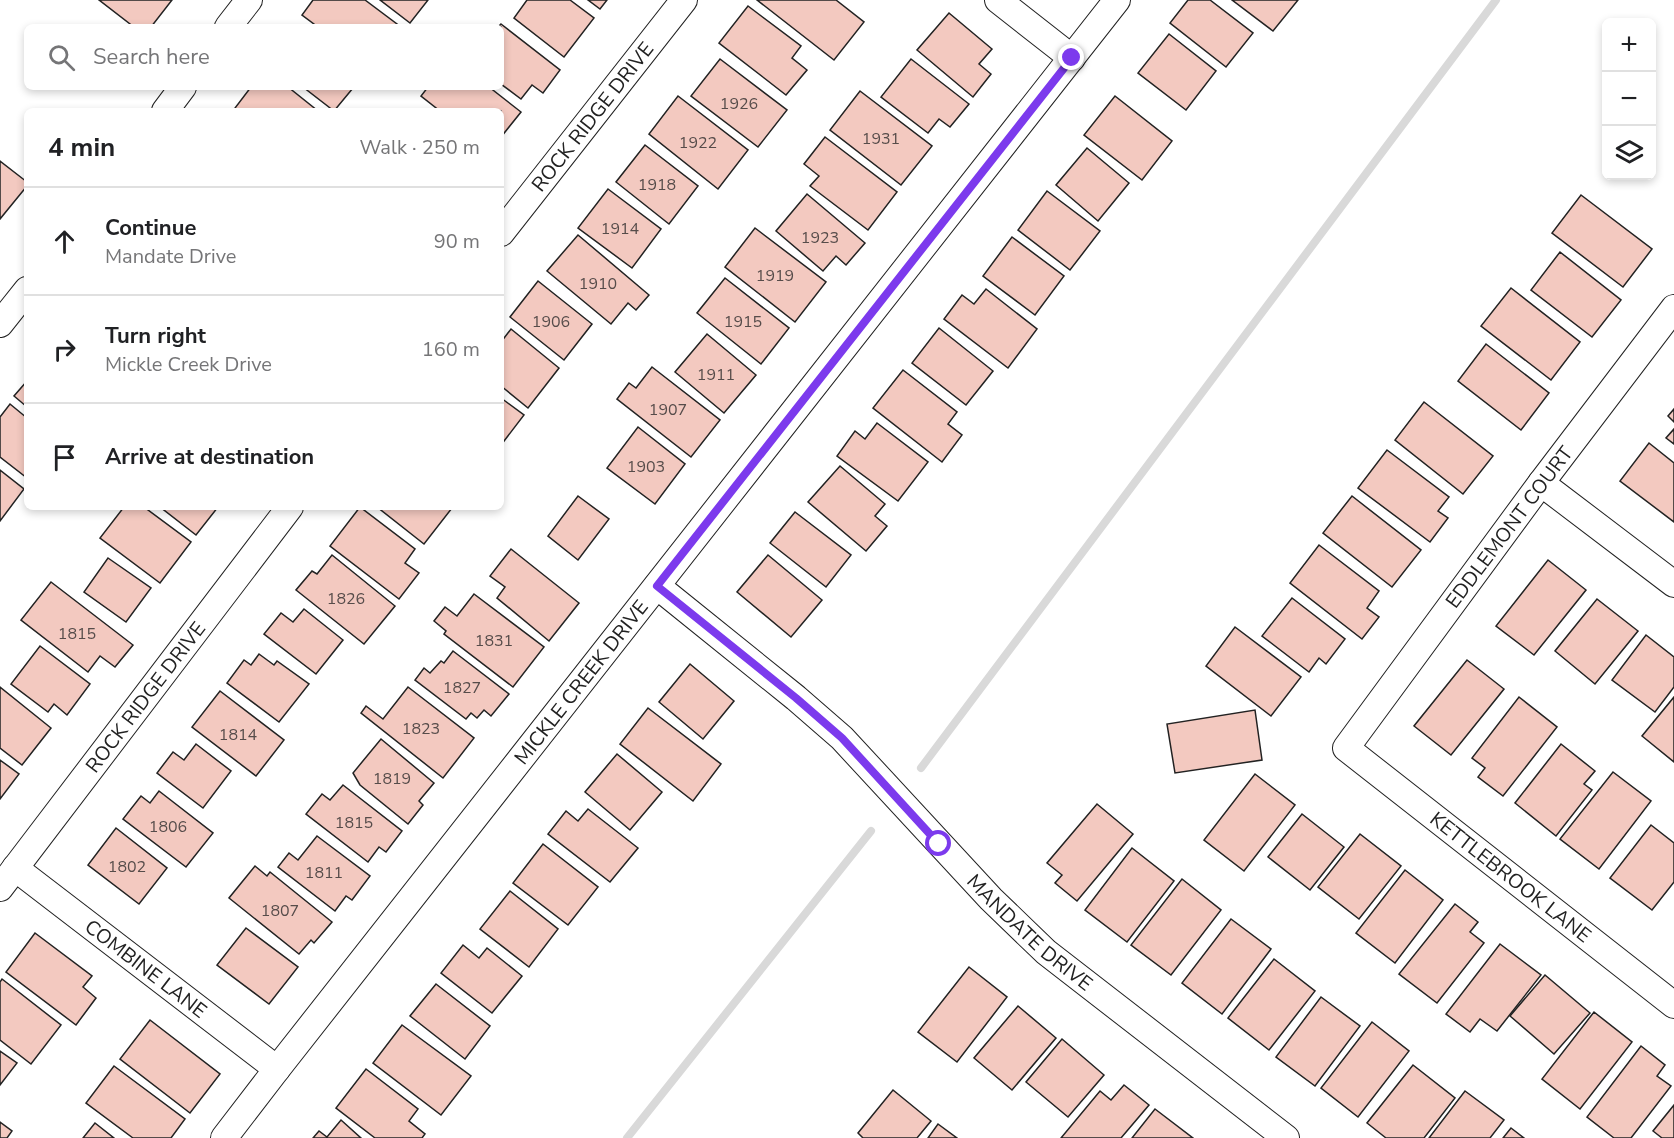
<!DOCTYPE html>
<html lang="en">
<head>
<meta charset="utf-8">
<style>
  body { margin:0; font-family:"Nunito Sans",sans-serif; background:#f2f2f2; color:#202124 }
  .controls { position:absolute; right:18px; top:18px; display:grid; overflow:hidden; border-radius:9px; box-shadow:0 3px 9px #0003 }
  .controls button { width:54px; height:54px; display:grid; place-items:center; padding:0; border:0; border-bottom:2px solid #e0e0e0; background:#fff; color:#202124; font:30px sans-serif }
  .stop { position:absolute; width:18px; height:18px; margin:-14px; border:4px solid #7c3aed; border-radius:50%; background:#fff }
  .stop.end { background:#7c3aed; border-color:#fff; box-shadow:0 2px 6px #0008 }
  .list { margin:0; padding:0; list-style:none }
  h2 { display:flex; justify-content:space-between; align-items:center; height:78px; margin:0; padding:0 24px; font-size:26px }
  h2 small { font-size:20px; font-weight:400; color:#757577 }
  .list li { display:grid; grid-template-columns:39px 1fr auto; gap:18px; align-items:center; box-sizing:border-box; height:108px; padding:0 24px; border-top:2px solid #e0e0e0 }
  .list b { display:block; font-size:22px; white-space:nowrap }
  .list p { margin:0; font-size:20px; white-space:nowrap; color:#757577 }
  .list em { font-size:20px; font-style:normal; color:#757577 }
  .icon { flex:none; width:33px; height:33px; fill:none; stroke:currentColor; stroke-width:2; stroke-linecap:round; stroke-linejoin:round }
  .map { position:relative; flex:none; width:1674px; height:1138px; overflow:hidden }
  .search { position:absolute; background:#fff; box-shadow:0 3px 9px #0003; left:24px; top:24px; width:480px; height:66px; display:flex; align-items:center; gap:15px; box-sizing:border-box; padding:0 21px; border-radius:9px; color:#757577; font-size:22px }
  .panel { position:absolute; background:#fff; box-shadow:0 3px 9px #0003; left:24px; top:108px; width:480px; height:402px; border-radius:9px }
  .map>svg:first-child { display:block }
</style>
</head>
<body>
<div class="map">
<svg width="1674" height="1138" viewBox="0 0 1674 1138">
  <rect width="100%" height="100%" fill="#fff"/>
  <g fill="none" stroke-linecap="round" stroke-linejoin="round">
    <!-- stream -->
    <g stroke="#d9d9d9" stroke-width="8">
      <path d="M921 768 1496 0"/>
      <path d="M627 1138 871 831"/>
    </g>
  </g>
  <!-- building -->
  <g fill="#f3c9c0" stroke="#222" stroke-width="1.5">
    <path d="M99 0H172L151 27H134Z"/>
    <path d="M313 0H365L401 27H318L302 15Z"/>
    <path d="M380 0H428L410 23Z"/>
    <path d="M527 0H570L594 18 564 57 514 18Z"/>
    <path d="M588 0H607L600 9Z"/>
    <path d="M757 0H836L864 22 834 60Z"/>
    <path d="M1188 0H1210L1253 33 1226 67 1170 23Z"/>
    <path d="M1232 0H1298L1273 31Z"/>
    <path d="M748 6 801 46 792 58 807 70 786 95 719 43Z"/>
    <path d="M949 13 992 49 979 64 991 74 973 97 917 50Z"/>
    <path d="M501 24 560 70 543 93 532 85 521 99 501 84V27H498Z"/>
    <path d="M1169 34 1216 71 1186 110 1138 73Z"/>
    <path d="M720 59 787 110 758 147 691 96Z"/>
    <path d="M911 59 969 104 950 127 939 119 928 133 881 97Z"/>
    <path d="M251 87H288L318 111H239L235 108Z"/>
    <path d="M303 87H352L353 88 334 111Z"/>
    <path d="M428 87H489L521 112 501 137V111H440L421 96Z"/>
    <path d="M860 91 932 146 901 185 830 130Z"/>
    <path d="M678 96 748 150 718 189 649 134Z"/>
    <path d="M1115 96 1172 141 1142 180 1084 135Z"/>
    <path d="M825 137 897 192 868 230 810 186 819 176 804 164Z"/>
    <path d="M645 145 698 186 669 224 616 182Z"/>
    <path d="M1087 148 1129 183 1098 221 1056 185Z"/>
    <path d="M0 161 27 182V186L0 219Z"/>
    <path d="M608 189 661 229 632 268 578 228Z"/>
    <path d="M1047 191 1100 231 1070 270 1018 230Z"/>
    <path d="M807 194 865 243 846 265 836 256 823 271 776 231Z"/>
    <path d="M1581 195 1652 249 1623 287 1552 233Z"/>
    <path d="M755 228 826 282 795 322 725 267Z"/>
    <path d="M578 235 649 295 636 310 628 303 611 324 547 271Z"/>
    <path d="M1012 237 1064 276 1035 315 983 276Z"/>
    <path d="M1560 252 1621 300 1592 337 1531 290Z"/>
    <path d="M725 278 789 328 761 364 697 313Z"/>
    <path d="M538 281 592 324 564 360 510 317Z"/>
    <path d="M1511 288 1580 342 1551 380 1481 326Z"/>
    <path d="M986 289 1037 329 1008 368 944 319 962 295 974 304Z"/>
    <path d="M939 328 993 371 966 405 912 363Z"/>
    <path d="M511 329 559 368 528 408 501 386V342Z"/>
    <path d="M707 334 756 375 724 413 675 372Z"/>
    <path d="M1486 344 1549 393 1521 430 1458 381Z"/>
    <path d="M652 367 720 420 691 457 617 399 629 383 636 388Z"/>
    <path d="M903 370 957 412 948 424 962 435 942 462 873 408Z"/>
    <path d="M27 381V407L14 396Z"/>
    <path d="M501 398 524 415 501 445Z"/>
    <path d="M1424 402 1493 456 1463 494 1395 440Z"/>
    <path d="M10 404 27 418V478L0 457V417Z"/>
    <path d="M1674 409V422L1668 416Z"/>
    <path d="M877 423 928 462 898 501 837 456 855 431 865 439Z"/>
    <path d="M638 427 685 464 655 504 607 468Z"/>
    <path d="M1674 429V444L1666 438Z"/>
    <path d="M1649 443 1674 463V522L1620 481Z"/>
    <path d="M1387 450 1449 497 1438 511 1448 518 1430 542 1358 488Z"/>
    <path d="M840 466 885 504 875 516 887 526 866 551 808 502Z"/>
    <path d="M0 470 24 489 0 521Z"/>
    <path d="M578 496 609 519 578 560 548 536Z"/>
    <path d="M1352 496 1421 550 1392 587 1323 533Z"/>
    <path d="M124 507H144L191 542 160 583 100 538Z"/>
    <path d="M160 507H218L196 535Z"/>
    <path d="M360 507 415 549 405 563 419 573 399 599 330 546Z"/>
    <path d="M377 507H452V508L424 544Z"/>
    <path d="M795 512 851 555 826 587 770 543Z"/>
    <path d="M1319 545 1379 591 1367 608 1379 617 1362 639 1290 583Z"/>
    <path d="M511 549 579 603 549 641 497 598 505 587 490 576Z"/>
    <path d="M332 555 395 606 364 644 296 590 312 571 317 574Z"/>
    <path d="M768 555 822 600 791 637 737 592Z"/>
    <path d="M108 558 151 588 126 622 84 592Z"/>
    <path d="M1548 560 1586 590 1534 655 1496 626Z"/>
    <path d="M51 582 133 645 115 667 100 656 88 672 21 620Z"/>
    <path d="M474 594 544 647 513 687 444 634 446 631 434 621 445 607 457 616Z"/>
    <path d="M1292 598 1345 639 1326 664 1319 658 1309 672 1262 636Z"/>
    <path d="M1597 599 1638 631 1595 684 1555 651Z"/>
    <path d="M304 609 343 640 316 674 264 634 281 613 293 622Z"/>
    <path d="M1235 627 1301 677 1271 716 1206 666Z"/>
    <path d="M1646 635 1674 657V687L1655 712 1612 680Z"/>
    <path d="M40 646 90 684 67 715 54 704 48 712 11 684Z"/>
    <path d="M453 651 509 694 491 716 484 710 477 718 471 713 466 719 415 680 424 668 430 673 441 661 444 663Z"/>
    <path d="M259 654 274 665 277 661 309 684 279 722 227 683 244 660 251 665Z"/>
    <path d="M1467 660 1504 689 1451 755 1414 726Z"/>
    <path d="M690 664 734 701 703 739 659 702Z"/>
    <path d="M0 687 51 728 22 765 0 748Z"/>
    <path d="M408 687 474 738 443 778 361 713 366 706 383 719Z"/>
    <path d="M220 691 284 740 256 776 192 727Z"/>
    <path d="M1519 697 1557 727 1503 796 1478 777 1485 768 1472 758Z"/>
    <path d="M1674 697V762L1642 736Z"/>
    <path d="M648 708 721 764 693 801 620 744Z"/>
    <path d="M1255 710 1262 760 1175 773 1167 724Z"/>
    <path d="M381 739 434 783 419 801 423 805 408 824 360 785 353 773Z"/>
    <path d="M196 744 231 771 203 808 157 773 173 752 184 760Z"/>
    <path d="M1561 744 1595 771 1584 784 1592 790 1556 836 1515 803Z"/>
    <path d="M617 754 662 792 630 830 585 792Z"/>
    <path d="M0 760 19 774 0 799Z"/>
    <path d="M1613 772 1651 801 1599 869 1560 839Z"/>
    <path d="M1255 774 1295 805 1244 871 1204 840Z"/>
    <path d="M343 785 402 831 386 852 379 847 368 862 306 814 322 794 330 800Z"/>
    <path d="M159 791 213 833 186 867 123 819 141 796 150 803Z"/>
    <path d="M1097 804 1133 834 1077 901 1055 883 1062 875 1047 863Z"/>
    <path d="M588 809 638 848 610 882 548 834 566 811 578 821Z"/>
    <path d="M1302 814 1344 847 1310 890 1268 857Z"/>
    <path d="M1651 825 1674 843V882L1652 910 1610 878Z"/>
    <path d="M116 828 167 868 139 904 88 865Z"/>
    <path d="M1360 834 1401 866 1359 919 1318 887Z"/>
    <path d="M317 836 370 876 352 900 346 896 335 911 278 867 289 853 298 860Z"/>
    <path d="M543 844 598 887 568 925 513 883Z"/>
    <path d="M1132 848 1174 881 1127 942 1085 910Z"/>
    <path d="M255 866 267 876 270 872 332 922 314 943 311 940 299 954 229 898Z"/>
    <path d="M1405 870 1443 900 1395 963 1356 933Z"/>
    <path d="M1182 879 1221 910 1171 975 1131 945Z"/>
    <path d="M510 891 558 929 529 967 480 929Z"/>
    <path d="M1455 904 1478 922 1470 932 1484 943 1437 1003 1399 974Z"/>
    <path d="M1231 919 1271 949 1222 1014 1182 983Z"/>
    <path d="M246 928 298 967 269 1004 217 965Z"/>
    <path d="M35 933 92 976 83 987 96 998 76 1025 6 972Z"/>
    <path d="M1500 944 1541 975 1497 1031 1480 1019 1470 1032 1446 1014Z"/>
    <path d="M463 945 479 958 487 948 522 976 492 1013 441 973Z"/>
    <path d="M1274 959 1315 991 1269 1050 1228 1018Z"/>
    <path d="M969 967 1007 997 957 1062 918 1032Z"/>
    <path d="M1545 975 1590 1013 1554 1054 1510 1016Z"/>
    <path d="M2 979 61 1025 31 1064 0 1040V982Z"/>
    <path d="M436 984 490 1026 465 1059 410 1016Z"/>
    <path d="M1321 997 1360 1026 1315 1086 1276 1057Z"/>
    <path d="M1018 1006 1056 1038 1012 1090 974 1058Z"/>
    <path d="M1594 1012 1632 1042 1580 1109 1542 1079Z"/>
    <path d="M150 1020 220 1074 190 1113 120 1059Z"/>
    <path d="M1372 1022 1409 1051 1358 1117 1321 1088Z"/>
    <path d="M402 1025 471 1076 441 1115 373 1063Z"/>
    <path d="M1062 1039 1104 1075 1068 1117 1026 1082Z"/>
    <path d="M1641 1046 1665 1065 1657 1076 1671 1086 1631 1138H1614L1587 1117Z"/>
    <path d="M0 1051 17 1063 0 1085Z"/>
    <path d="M1413 1065 1455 1098 1424 1138H1386L1367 1123Z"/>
    <path d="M114 1066 185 1119 171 1138H133L86 1103Z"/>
    <path d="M366 1069 418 1109 409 1121 425 1134 422 1138H375L336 1108Z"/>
    <path d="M1124 1085 1149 1105 1121 1138H1061L1100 1091 1111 1100Z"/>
    <path d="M893 1090 931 1121 917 1138H863L858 1133Z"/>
    <path d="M1465 1091 1504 1120 1490 1138H1429Z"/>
    <path d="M1674 1105V1138H1662L1653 1131Z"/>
    <path d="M1155 1109 1193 1138H1132Z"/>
    <path d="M341 1120 361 1138H313L319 1131 327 1137Z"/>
    <path d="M0 1122 12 1131 7 1138H0Z"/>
    <path d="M95 1123 114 1138H83Z"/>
    <path d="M938 1124 957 1138H928Z"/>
    <path d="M1511 1128 1524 1138H1503Z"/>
  </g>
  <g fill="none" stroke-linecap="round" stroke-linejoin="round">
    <!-- street casing -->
    <g stroke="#222" stroke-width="28">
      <g id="street">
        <path d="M998 0 1072 58"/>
        <path d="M228 27 249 0"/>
        <path d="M165 111 183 87"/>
        <path id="s1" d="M501 233 684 0"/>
        <path id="s2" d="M1674 308 1541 483 1346 748 1674 1005"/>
        <path d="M0 324 27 290"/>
        <path d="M1541 483 1674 584"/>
        <path id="s3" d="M657 586 796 698 842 738 991 899 1046 952 1286 1138"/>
        <path id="s4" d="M15 868 277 1069"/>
        <path id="s5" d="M0 888 290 507"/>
        <path id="s6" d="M224 1138 277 1069 1117 0"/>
      </g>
    </g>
    <!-- street -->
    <use href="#street" stroke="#fff" stroke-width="26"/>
  </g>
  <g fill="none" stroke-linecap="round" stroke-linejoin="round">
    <!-- route -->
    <path stroke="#7c3aed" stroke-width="8" d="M939 844 842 738 796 698 657 586 1072 58"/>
  </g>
  <g text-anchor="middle" stroke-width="4.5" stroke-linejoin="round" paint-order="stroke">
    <!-- number labels -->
    <g font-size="16" fill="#564c4a">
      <text x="739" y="109">1926</text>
      <text x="881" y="144">1931</text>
      <text x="698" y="148">1922</text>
      <text x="657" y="190">1918</text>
      <text x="620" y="234">1914</text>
      <text x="820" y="243">1923</text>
      <text x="775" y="281">1919</text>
      <text x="598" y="289">1910</text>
      <text x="551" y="327">1906</text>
      <text x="743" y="327">1915</text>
      <text x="716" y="380">1911</text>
      <text x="668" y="415">1907</text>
      <text x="646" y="472">1903</text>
      <text x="346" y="604">1826</text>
      <text x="77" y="639">1815</text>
      <text x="494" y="646">1831</text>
      <text x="462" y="693">1827</text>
      <text x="421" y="734">1823</text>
      <text x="238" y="740">1814</text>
      <text x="392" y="784">1819</text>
      <text x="354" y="828">1815</text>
      <text x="168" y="832">1806</text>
      <text x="127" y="872">1802</text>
      <text x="324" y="878">1811</text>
      <text x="280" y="916">1807</text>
    </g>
    <!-- street labels -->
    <g font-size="20" fill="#222" stroke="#fff">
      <text dy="7" stroke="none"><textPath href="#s1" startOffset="148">ROCK RIDGE DRIVE</textPath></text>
      <text transform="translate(1509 527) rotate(-53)" y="7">EDDLEMONT COURT</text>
      <text dy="7" stroke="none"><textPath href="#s6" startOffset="579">MICKLE CREEK DRIVE</textPath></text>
      <text dy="7" stroke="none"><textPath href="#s5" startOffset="240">ROCK RIDGE DRIVE</textPath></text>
      <text dy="7" stroke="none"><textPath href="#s2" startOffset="758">KETTLEBROOK LANE</textPath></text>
      <text dy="7" stroke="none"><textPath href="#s3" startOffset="510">MANDATE DRIVE</textPath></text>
      <text dy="7" stroke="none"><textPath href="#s4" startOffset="165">COMBINE LANE</textPath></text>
    </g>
  </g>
</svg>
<div class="controls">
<button>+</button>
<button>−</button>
<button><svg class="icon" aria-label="layers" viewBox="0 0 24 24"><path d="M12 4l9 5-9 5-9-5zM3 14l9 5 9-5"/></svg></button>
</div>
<div class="stop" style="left:939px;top:844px"></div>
<div class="stop end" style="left:1072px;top:58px"></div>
<div class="search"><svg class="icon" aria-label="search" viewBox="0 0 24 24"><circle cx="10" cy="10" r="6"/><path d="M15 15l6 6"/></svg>Search here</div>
<section class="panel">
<h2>4 min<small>Walk · 250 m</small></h2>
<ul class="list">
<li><svg class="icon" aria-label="ahead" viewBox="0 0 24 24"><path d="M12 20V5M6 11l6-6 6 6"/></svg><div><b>Continue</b><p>Mandate Drive</p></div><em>90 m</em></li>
<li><svg class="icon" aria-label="right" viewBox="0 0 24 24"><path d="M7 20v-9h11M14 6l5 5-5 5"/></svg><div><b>Turn right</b><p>Mickle Creek Drive</p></div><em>160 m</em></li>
<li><svg class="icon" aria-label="arrive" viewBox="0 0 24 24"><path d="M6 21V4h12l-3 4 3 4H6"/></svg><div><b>Arrive at destination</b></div></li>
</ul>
</section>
</div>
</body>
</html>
